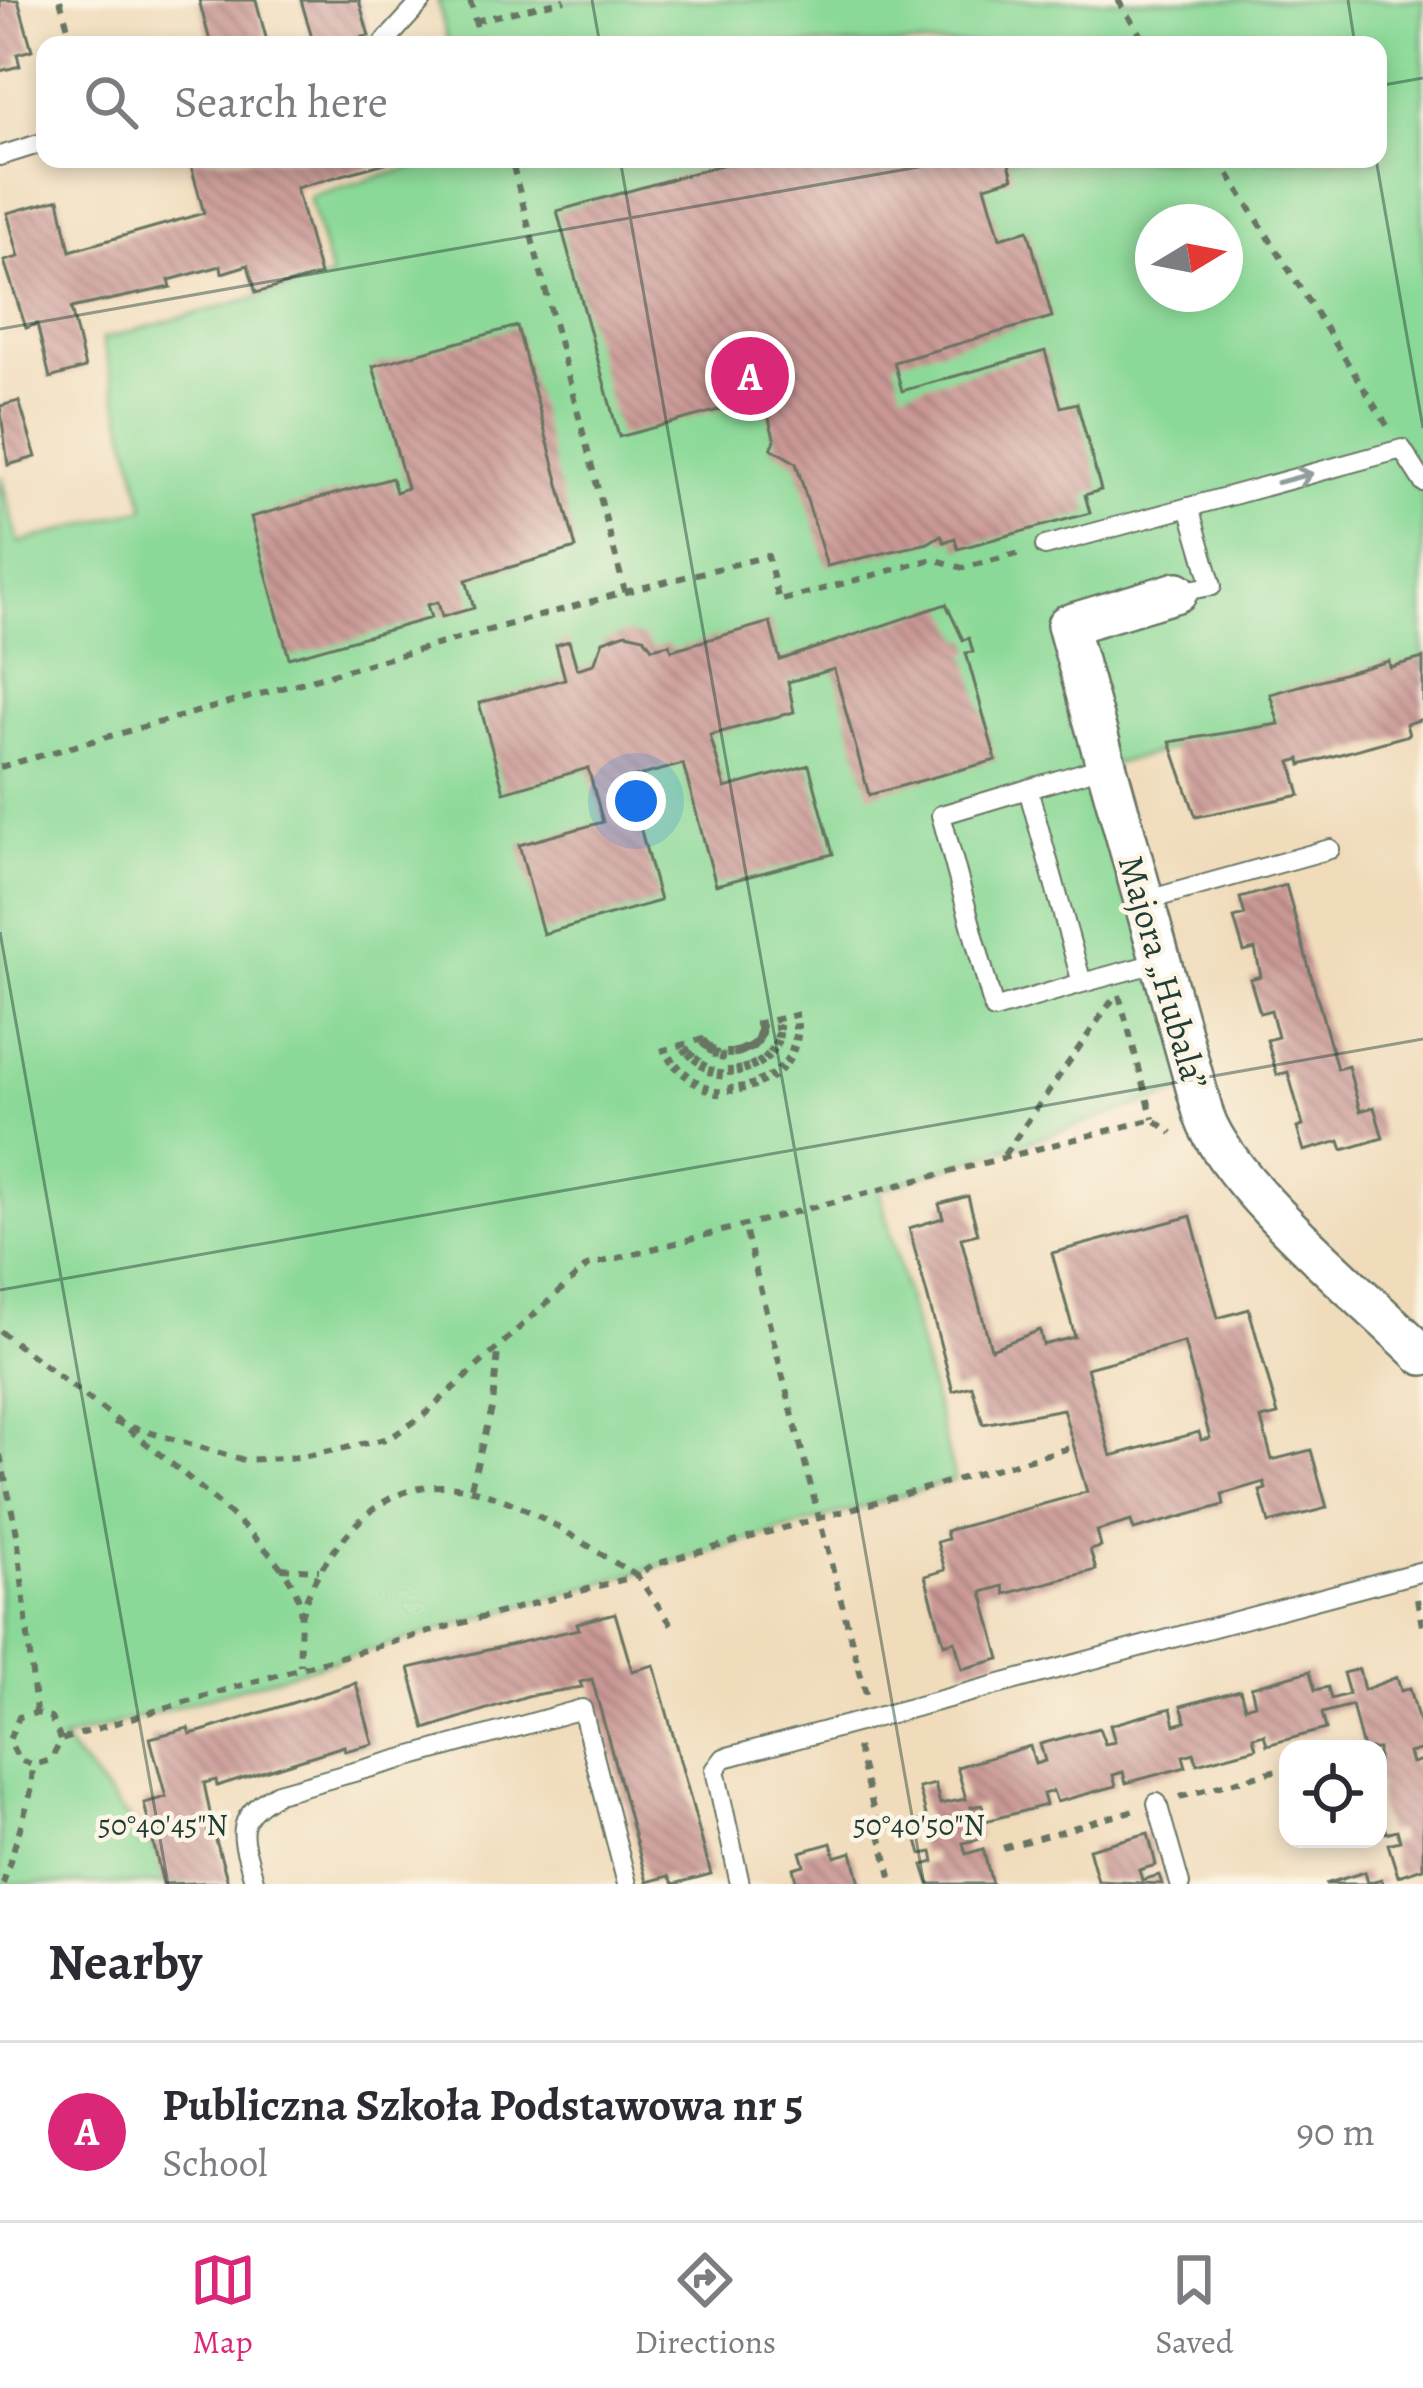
<!DOCTYPE html>
<html lang="en">
<head>
<meta charset="utf-8">
<style>
  body { margin:0; font-family:Alegreya,serif; background:#f2f2f3; color:#2b2b33 }
  .controls { position:absolute; right:36px; bottom:36px; display:grid; overflow:hidden; border-radius:24px; box-shadow:0 6px 18px #0003 }
  .controls button { width:108px; height:108px; display:grid; place-items:center; padding:0; border:0; border-bottom:3px solid #e1e1e2; background:#fff; color:#2b2b33; font:60px sans-serif }
  .compass { position:absolute; left:1135px; top:204px; width:108px; height:108px; border-radius:50%; background:#fff; box-shadow:0 6px 18px #0003; rotate:80deg }
  .you { position:absolute; left:636px; top:801px; width:42px; height:42px; margin:-30px; border:9px solid #fff; border-radius:50%; background:#1a73e8; box-shadow:0 0 0 18px #1a73e833 }
  .badge { display:grid; place-items:center; width:78px; height:78px; border-radius:50%; background:#db2777; color:#fff; font-size:39px; font-weight:700 }
  .pin { position:absolute; translate:-50% -50%; border:6px solid #fff; box-shadow:0 3px 12px #0006 }
  .list { margin:0; padding:0; list-style:none }
  h2 { display:flex; justify-content:space-between; align-items:center; height:156px; margin:0; padding:0 48px; font-size:51px }
  h2 small { font-size:39px; font-weight:400; color:#7c7c81 }
  .list li { display:grid; grid-template-columns:78px 1fr auto; gap:36px; align-items:center; box-sizing:border-box; height:180px; padding:0 48px; border-top:3px solid #e1e1e2 }
  .list b { display:block; font-size:45px; white-space:nowrap }
  .list p { margin:0; font-size:39px; white-space:nowrap; color:#7c7c81 }
  .list em { font-size:39px; font-style:normal; color:#7c7c81 }
  .icon { flex:none; width:66px; height:66px; fill:none; stroke:currentColor; stroke-width:2; stroke-linecap:round; stroke-linejoin:round }
  .map { position:relative; flex:none; width:1423px; height:1884px; overflow:hidden }
  .search { position:absolute; background:#fff; box-shadow:0 6px 18px #0003; left:36px; right:36px; top:36px; height:132px; display:flex; align-items:center; gap:30px; box-sizing:border-box; padding:0 42px; border-radius:24px; color:#7c7c81; font-size:45px }
  .sheet { height:336px; background:#fff }
  nav { display:flex; justify-content:space-around; align-items:center; box-sizing:border-box; height:168px; border-top:3px solid #e1e1e2; background:#fff; font-size:33px; color:#7c7c81 }
  nav a { display:grid; justify-items:center; gap:6px }
  nav .on { color:#db2777 }
  .map>svg:first-child { display:block }
</style>
</head>
<body>
<div class="map">
<svg width="1423" height="1884" viewBox="0 0 1423 1884">
  <defs>
    <pattern id="building-back-hatch" width="6" height="6" patternUnits="userSpaceOnUse" patternTransform="scale(3)"><rect width="6" height="6" fill="#ca9895"/><path d="M-1 5l2 2M0 0l6 6M5-1l2 2" fill="none" stroke="#a37d7a"/></pattern>
  </defs>
  <rect width="100%" height="100%" fill="#fcf5e5"/>
  <filter id="ink" filterUnits="userSpaceOnUse"><feTurbulence type="fractalNoise" baseFrequency=".00833" numOctaves="2"/><feDisplacementMap in="SourceGraphic" scale="24" xChannelSelector="R" yChannelSelector="G"/><feConvolveMatrix kernelMatrix="1 2 1 2 8 2 1 2 1" color-interpolation-filters="sRGB"/></filter>
  <filter id="wash" filterUnits="userSpaceOnUse"><feTurbulence type="fractalNoise" baseFrequency=".004" numOctaves="4" result="noise"/><feDisplacementMap in="SourceGraphic" scale="48" xChannelSelector="R" yChannelSelector="G"/><feGaussianBlur stdDeviation="2.7" result="paint"/><feColorMatrix in="noise" values="0 0 0 0 0 0 0 0 0 0 0 0 0 0 0 0 0 1.4 0 .05"/><feComposite in="paint" operator="in"/></filter>
  <g filter="url(#wash)">
    <rect width="100%" height="100%" fill="#f0dcbb"/>
    <!-- park -->
    <path fill="#8bd998" stroke="#558b66" stroke-width="3" fill-rule="evenodd" d="M438 0H1423V683L1106 766 1196 1087 879 1190 955 1480 62 1740 183 1884H0V475L19 543 145 508 102 339 331 277 309 196 444 159H1378V45H448ZM1153 222H1225V294H1153Z"/>
    <g id="blocks">
      <!-- building -->
      <g fill="url(#building-back-hatch)" fill-rule="evenodd">
        <path d="M0 0H18L32 50 17 54 20 66 0 71Z"/>
        <path d="M199 0H256L268 45H211Z"/>
        <path d="M301 0H359L369 36 314 45Z"/>
        <path d="M201 159 396 160 296 188 320 275 256 293 248 265 222 273 221 266 169 280 171 287 71 308 85 368 50 378 37 324 26 328 4 261 19 257 7 213 59 199 70 251 204 213 190 162Z"/>
        <path d="M743 159H1008L1013 178 985 186 1000 238 1028 230 1052 317 894 362 902 391 1045 351 1061 407 1077 403 1101 490 1085 495 1090 513 958 549 955 538 944 542 941 535 928 543 827 566 796 463 771 448 775 441 765 404 755 400 619 437 557 211Z"/>
        <path d="M517 326 576 548 466 580 474 608 442 617 438 602 427 605 431 618 289 658 251 517 392 478 396 492 407 488 373 366Z"/>
        <path d="M19 401 36 457 8 465 0 406Z"/>
        <path d="M946 604 963 640 969 638 973 652 966 653 996 760 869 795 834 669 788 682 794 712 710 735 725 788 809 765 833 854 716 885 683 764 627 779 660 901 543 934 519 845 603 822 588 768 504 792 479 703 565 679 556 645 569 641 577 669 594 664 603 641 626 633 644 637 652 648 669 644 672 650 770 622 780 660Z"/>
        <path d="M1423 658V719L1406 724 1409 735 1301 765 1300 759 1291 762 1300 795 1196 817 1170 742 1279 724 1270 694 1389 661 1390 667Z"/>
        <path d="M1286 885 1337 1069 1348 1066 1360 1111 1374 1107 1383 1138 1343 1150 1340 1141 1304 1151 1297 1128 1303 1126 1288 1072 1277 1075 1267 1040 1278 1037 1271 1010 1260 1013 1250 979 1261 976 1255 949 1244 952 1234 918 1245 915 1240 898Z"/>
        <path d="M968 1196 978 1234 961 1238 991 1349 1040 1330 1043 1345 1075 1337 1052 1253 1191 1216 1218 1318 1249 1309 1278 1415 1261 1419 1272 1460 1311 1450 1327 1508 1269 1523 1260 1491 1266 1489 1264 1482 1222 1494 1224 1505 1134 1530 1131 1521 1097 1531 1101 1547 1090 1550 1096 1570 1005 1594 1003 1586 982 1592 1000 1659 962 1669 955 1641 944 1644 925 1576 945 1570 937 1542 948 1539 946 1531 1087 1492 1063 1409 983 1424 972 1386 953 1391 909 1228 943 1218 939 1204ZM1184 1342 1210 1438 1201 1440 1199 1432 1111 1456 1087 1368Z"/>
        <path d="M615 1613 632 1671 654 1665 711 1874 674 1884 669 1876 647 1882 592 1679 580 1682 582 1687 527 1696 425 1729 409 1668 579 1629 577 1623Z"/>
        <path d="M1359 1669 1364 1690 1397 1677 1401 1691 1410 1688 1423 1737V1749L1409 1753 1412 1763 1423 1760V1868L1398 1876 1388 1844 1400 1841 1397 1830 1386 1833 1378 1805V1749H1363L1352 1705 1322 1713 1326 1729 1267 1745 1264 1734 1253 1737 1256 1748 1197 1764 1194 1753 1183 1756 1186 1767 1126 1783 1123 1772 1113 1775 1116 1786 1057 1802 1053 1791 1043 1794 1046 1805 986 1821 982 1805 971 1807 980 1839 963 1843 966 1854 983 1849 992 1884H929L923 1865 934 1862 932 1852 921 1854 912 1823 927 1819 919 1788 935 1784 940 1804 966 1799 957 1767 1030 1746 1035 1764 1045 1761 1040 1744 1099 1728 1105 1744 1115 1742 1110 1725 1171 1708 1175 1725 1186 1722 1181 1706 1240 1690 1245 1707 1255 1704 1251 1687 1310 1671 1315 1690 1328 1687 1331 1699 1349 1694 1343 1673Z"/>
        <path d="M356 1683 373 1744 345 1751 344 1746 217 1786 216 1780 204 1783 211 1818 205 1820 208 1831 213 1830 228 1882 163 1884 144 1803 166 1797 150 1738 188 1728 190 1734 202 1731Z"/>
        <path d="M1148 1833 1156 1865 1139 1870 1142 1880 1159 1875 1162 1884 1098 1881 1089 1849Z"/>
        <path d="M831 1843 835 1857 852 1852 860 1884H797L793 1868 804 1865 800 1852Z"/>
        <path d="M1365 1872 1368 1883 1381 1879 1383 1884H1325Z"/>
      </g>
    </g>
  </g>
  <g filter="url(#ink)">
    <use href="#blocks" fill-opacity="0" stroke="#687563" stroke-width="3"/>
    <g fill="none" stroke-linecap="round" stroke-linejoin="round">
      <!-- lane casing -->
      <g stroke="#687563" stroke-width="22">
        <g id="lane">
          <path d="M382 45 423 0"/>
          <path d="M0 156 45 142"/>
          <path d="M1189 507 1402 449 1423 482"/>
          <path d="M1045 546 1189 507 1212 586 1177 592"/>
          <path d="M1106 766 1028 789 1082 983 1160 962"/>
          <path d="M1028 789 941 815 994 1009 1082 983"/>
          <path d="M1144 901 1330 849"/>
          <path d="M1157 1803 1180 1884"/>
          <path d="M255 1884C243 1837 229 1820 278 1793L582 1709 627 1884"/>
          <path d="M740 1884 715 1770 724 1758 1423 1571"/>
        </g>
      </g>
      <!-- street casing -->
      <g stroke="#687563" stroke-width="44">
        <path id="street" d="M1177 592 1067 625 1204 1116C1228 1185 1366 1299 1423 1355"/>
      </g>
      <!-- path -->
      <g stroke="#687563" stroke-width="6" stroke-dasharray="9 9" stroke-linecap="butt">
        <path d="M60 0 73 45"/>
        <path d="M470 0 481 45"/>
        <path d="M1118 0 1147 45"/>
        <path d="M475 21 565 0"/>
        <path d="M1219 159 1390 430"/>
        <path d="M625 592 768 556 779 601 933 559 963 568 1024 552"/>
        <path d="M0 767 625 592 511 159"/>
        <path d="M1119 995 1153 1119"/>
        <path d="M755 1024 800 1014"/>
        <path d="M756 1028 801 1026"/>
        <path d="M756 1032 801 1038"/>
        <path d="M755 1035 797 1050"/>
        <path d="M753 1039 792 1063"/>
        <path d="M750 1042 785 1073"/>
        <path d="M747 1044 775 1082"/>
        <path d="M743 1045 765 1089"/>
        <path d="M739 1047 755 1094"/>
        <path d="M735 1048 743 1096"/>
        <path d="M729 1049 731 1097"/>
        <path d="M661 1051 706 1038"/>
        <path d="M667 1062 698 1044"/>
        <path d="M674 1070 708 1040"/>
        <path d="M683 1078 710 1043"/>
        <path d="M693 1086 713 1046"/>
        <path d="M705 1093 717 1048"/>
        <path d="M717 1097 723 1049"/>
        <path d="M1004 1155 1113 999"/>
        <path d="M0 1331C64 1382 269 1526 296 1592 305 1614 298 1641 300 1665"/>
        <path d="M114 1422 244 1460 302 1457 390 1438 424 1415 587 1266 1153 1119 1172 1133"/>
        <path d="M0 1455 17 1534 36 1712"/>
        <path d="M471 1487 493 1405 498 1351"/>
        <path d="M281 1568 319 1570"/>
        <path d="M1417 1599 1423 1631"/>
        <path d="M301 1617C309 1583 328 1556 351 1530 440 1430 550 1525 637 1576L652 1565 819 1518 744 1225"/>
        <path d="M866 1694 819 1518 1073 1447"/>
        <path d="M61 1740 51 1718 36 1713 19 1717 9 1740 19 1760 33 1765 51 1760 61 1740C252 1680 444 1627 637 1576L674 1628"/>
        <path d="M857 1747 893 1884"/>
        <path d="M1180 1797 1288 1767"/>
        <path d="M1003 1848 1138 1809"/>
        <path d="M3 1884 31 1792 33 1765"/>
      </g>
      <!-- lane -->
      <use href="#lane" stroke="#fff" stroke-width="18"/>
      <!-- street -->
      <use href="#street" stroke="#fff" stroke-width="39"/>
    </g>
    <!-- one-way arrows -->
    <defs><path id="oneway-shaft" d="M-6 0H5M1.5-3L5.5 0L1.5 3" fill="none" stroke-width="1.6" stroke-linecap="round" stroke-linejoin="round" transform="scale(3)"/></defs>
    <use stroke="#8f9e9a" href="#oneway-shaft" transform="translate(1295 478) rotate(-15)"/>
  </g>
  <!-- ticks -->
  <path fill="none" stroke="#1f3d34" stroke-width="3" stroke-opacity="0.45" d="M592 0 600 45M1348 0 1355 45M1378 86 1423 78M620 159 924 1884M1376 159 1423 428M0 329 964 159M0 932 168 1884M0 1290 1423 1039"/>
  <g text-anchor="middle" stroke-width="9" stroke-linejoin="round" paint-order="stroke">
    <!-- street labels -->
    <g font-size="36" fill="#1f3d34" stroke="#fcf5e5">
      <text transform="translate(1164 972) rotate(74)" y="13">Majora „Hubala”</text>
    </g>
  </g>
  <g font-size="30" text-anchor="middle" fill="#1f3d34" stroke="#fcf5e5" stroke-width="9" stroke-linejoin="round" paint-order="stroke">
    <text x="163" y="1835">50°40'45"N</text>
    <text x="919" y="1835">50°40'50"N</text>
  </g>
</svg>
<div class="controls">
<button><svg class="icon" aria-label="locate" viewBox="0 0 24 24"><circle cx="12" cy="12" r="6"/><path d="M12 2v4M12 18v4M2 12h4M18 12h4"/></svg></button>
</div>
<svg class="compass" viewBox="-18 -18 36 36"><path d="M0-13l5 13h-10z" fill="#e53935"/><path d="M0 13l5-13h-10z" fill="#7c7c81"/></svg>
<div class="you"></div>
<div class="pin badge" style="left:750px;top:376px">A</div>
<div class="search"><svg class="icon" aria-label="search" viewBox="0 0 24 24"><circle cx="10" cy="10" r="6"/><path d="M15 15l6 6"/></svg>Search here</div>
</div>
<section class="sheet">
<h2>Nearby<small></small></h2>
<ul class="list">
<li><span class="badge">A</span><div><b>Publiczna Szkoła Podstawowa nr 5</b><p>School</p></div><em>90 m</em></li>
</ul>
</section>
<nav>
<a class="on"><svg class="icon" aria-label="map" viewBox="0 0 24 24"><path d="M3 6l6-2 6 2 6-2v14l-6 2-6-2-6 2zM9 4v14M15 6v14"/></svg>Map</a>
<a><svg class="icon" aria-label="directions" viewBox="0 0 24 24"><path d="M12 3l9 9-9 9-9-9zM9 14v-3h6M13 9l2 2-2 2"/></svg>Directions</a>
<a><svg class="icon" aria-label="saved" viewBox="0 0 24 24"><path d="M7 4h10v16l-5-4-5 4z"/></svg>Saved</a>
</nav>
</body>
</html>
